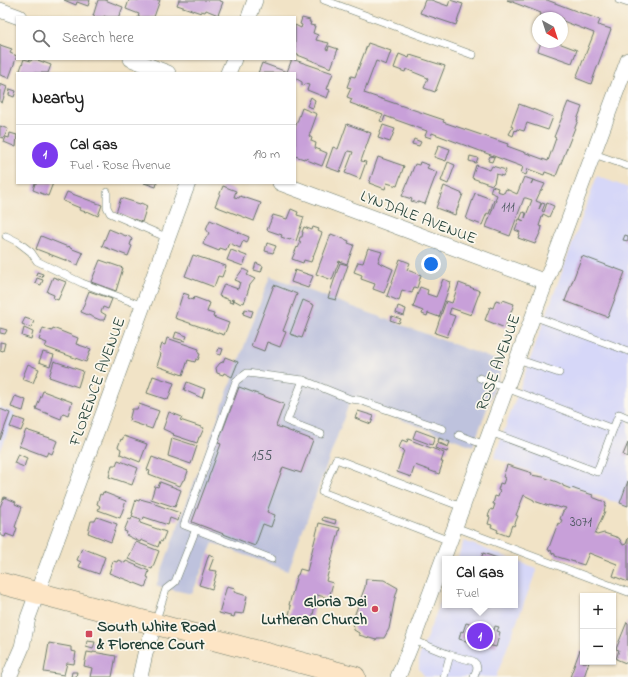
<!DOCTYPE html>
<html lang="en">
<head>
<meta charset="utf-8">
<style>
  body { margin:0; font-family:"Indie Flower",sans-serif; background:#f2f2f2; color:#222 }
  .controls { position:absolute; right:12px; bottom:12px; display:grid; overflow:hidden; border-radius:0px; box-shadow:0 1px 3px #0004 }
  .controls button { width:36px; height:36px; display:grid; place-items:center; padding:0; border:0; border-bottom:1px solid #e0e0e0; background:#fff; color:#222; font:20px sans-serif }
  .compass { position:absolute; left:532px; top:12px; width:36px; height:36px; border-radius:50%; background:#fff; box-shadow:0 1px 3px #0004; rotate:141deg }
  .you { position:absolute; left:431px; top:264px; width:14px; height:14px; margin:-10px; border:3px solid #fff; border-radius:50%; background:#1a73e8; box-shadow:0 0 0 6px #1a73e833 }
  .badge { display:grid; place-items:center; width:26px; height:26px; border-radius:50%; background:#7c3aed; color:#fff; font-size:13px; font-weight:700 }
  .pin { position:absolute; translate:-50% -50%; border:2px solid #fff; box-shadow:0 1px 4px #0006 }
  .popup { position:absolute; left:442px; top:556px; width:76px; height:52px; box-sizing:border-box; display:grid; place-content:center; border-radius:0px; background:#fff; filter:drop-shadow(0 1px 3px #0005); font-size:13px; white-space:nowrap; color:#767676 }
  .popup b { font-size:15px; color:#222 }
  .popup::after { content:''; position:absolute; left:50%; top:100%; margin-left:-8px; border:8px solid transparent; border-top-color:#fff }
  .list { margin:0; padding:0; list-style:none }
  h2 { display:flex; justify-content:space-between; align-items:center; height:52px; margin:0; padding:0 16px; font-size:17px }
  h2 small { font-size:13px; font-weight:400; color:#767676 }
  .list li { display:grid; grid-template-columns:26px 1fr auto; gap:12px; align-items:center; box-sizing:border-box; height:60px; padding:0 16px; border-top:1px solid #e0e0e0 }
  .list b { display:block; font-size:15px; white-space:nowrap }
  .list p { margin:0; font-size:13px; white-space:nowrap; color:#767676 }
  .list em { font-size:13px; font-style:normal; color:#767676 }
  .icon { flex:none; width:22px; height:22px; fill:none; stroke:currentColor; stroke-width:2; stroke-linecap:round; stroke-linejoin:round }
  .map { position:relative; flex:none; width:628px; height:677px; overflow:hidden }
  .search { position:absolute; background:#fff; box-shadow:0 1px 3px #0004; left:16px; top:16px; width:280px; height:44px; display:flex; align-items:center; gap:10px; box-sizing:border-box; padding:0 14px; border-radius:0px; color:#767676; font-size:15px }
  .panel { position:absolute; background:#fff; box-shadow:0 1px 3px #0004; left:16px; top:72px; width:280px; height:112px; border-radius:0px }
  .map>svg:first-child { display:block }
</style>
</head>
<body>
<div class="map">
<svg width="628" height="677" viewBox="0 0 628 677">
  <rect width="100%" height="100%" fill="#fbf7ec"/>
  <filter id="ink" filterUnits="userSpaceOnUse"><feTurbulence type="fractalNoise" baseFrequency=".025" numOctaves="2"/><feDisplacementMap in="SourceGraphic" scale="8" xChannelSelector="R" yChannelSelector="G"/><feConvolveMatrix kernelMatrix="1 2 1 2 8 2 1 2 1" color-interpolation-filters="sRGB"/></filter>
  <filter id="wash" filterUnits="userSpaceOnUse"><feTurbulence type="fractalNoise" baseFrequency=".012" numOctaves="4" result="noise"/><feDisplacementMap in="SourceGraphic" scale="16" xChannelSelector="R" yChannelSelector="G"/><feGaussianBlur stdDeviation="0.9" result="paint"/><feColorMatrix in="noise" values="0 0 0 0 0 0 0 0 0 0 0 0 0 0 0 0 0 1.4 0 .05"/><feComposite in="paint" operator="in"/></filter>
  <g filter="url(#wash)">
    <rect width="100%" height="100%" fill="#f1e3c6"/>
    <!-- built -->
    <g fill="#d6d7f8">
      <path d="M597 176 628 188V507L494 458Z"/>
      <path d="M0 407 15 413 0 452Z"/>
      <path d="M464 541 512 559H457Z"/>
      <path d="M515 560 537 569 496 677H425L419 669V657L445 590V605H515Z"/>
    </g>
    <!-- industrial -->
    <path fill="#bec2dd" d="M270 276 504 363 473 446 350 401 288 571 213 543 192 594 156 586Z"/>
    <g id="blocks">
      <!-- building -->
      <g fill="#c8a0d9">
        <path d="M64 0H90L88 6 77 2 76 5Z"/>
        <path d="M98 0H105L123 7 119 17H107L104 16 103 17H97L93 16Z"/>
        <path d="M129 0H160L154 17H138L139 14 126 9Z"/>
        <path d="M179 0H218L223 2 218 15 206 10 205 12 201 11V13L177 5Z"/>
        <path d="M425 0H431L448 6 450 0 463 4 456 25 420 13Z"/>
        <path d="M507 0H547L600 20 598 25 611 29 591 84 576 78 594 33 563 21 562 25V18H549L540 15 541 13Z"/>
        <path d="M302 18 310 20 309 22H311L310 25 315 26 313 33 318 35 316 40 329 43 326 49 328 50 329 46 338 49 331 68 295 54V25L301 28 302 25 300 24Z"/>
        <path d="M541 42H556L577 50 572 63 538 51Z"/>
        <path d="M368 43 391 51 386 65 376 61 364 93 444 120 443 122 508 144 507 146 548 161 556 138 554 137 568 102 582 107 577 120H578L556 176 545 172 544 175 528 169 526 175 521 173 523 167 432 133 431 138 425 136 427 131 385 116 383 122 380 121 383 115 350 103 352 99 347 97 351 88 347 87 351 76 355 77Z"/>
        <path d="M0 45 12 49 10 53 17 56 9 78 0 75Z"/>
        <path d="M399 54 409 58 410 55 445 66 435 92 424 88 428 78 406 69 405 72 394 68Z"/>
        <path d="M24 59 31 61 32 59H35L51 65 48 73H19Z"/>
        <path d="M292 59 333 73 327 89 330 90 327 98 307 90 309 85 305 84 304 86 302 85V82L295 78V73H258L262 63 287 72Z"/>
        <path d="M0 84 7 87 2 103 0 102Z"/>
        <path d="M10 89 16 91 14 97 9 95Z"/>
        <path d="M311 97 315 100 313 108 307 106Z"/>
        <path d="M519 104 553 117 548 130 527 123 524 131 517 129 516 131 515 130 513 136 509 134 513 127 511 126Z"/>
        <path d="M302 108 317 114 309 136 312 138 311 141 316 143 315 148 327 153 322 166 307 160 308 159 304 158V159L295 156V128Z"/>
        <path d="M347 124 371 133 361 161 366 162 360 179 345 173 353 152 348 151 340 172 326 167 333 147 338 149Z"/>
        <path d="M383 125 395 129 390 142 378 138Z"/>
        <path d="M0 126 8 129 4 138 0 137Z"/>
        <path d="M10 133 17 135 16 147 4 142 6 137 9 138Z"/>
        <path d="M414 139 421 142 419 146 412 144Z"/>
        <path d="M439 145 450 149 446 161 434 157Z"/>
        <path d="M470 156 478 158 476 163 469 161Z"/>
        <path d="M490 156 494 157 492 162 488 161Z"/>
        <path d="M378 157 404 166 397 186 387 183 385 189 369 183Z"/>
        <path d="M420 162 429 165 427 168 437 172 425 204 418 202V203L411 201 412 199 402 196 415 164 419 165Z"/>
        <path d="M448 162 455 165 448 184 441 181Z"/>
        <path d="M476 165 490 170 492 166 506 170 503 176 496 174 494 183 492 185 472 178Z"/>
        <path d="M524 177 533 180 531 184 533 180 545 184 542 190H541L536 201 541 203 539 209 542 203 545 204 542 211 544 212 547 203 554 206 549 217 543 214 539 226 542 227 541 231 535 244 518 238 520 232 515 230 519 219 524 221 520 219 523 212 526 213 525 218 532 200 526 198H524L510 236 486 227 496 200H495L497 195 490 192 492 186 498 188 497 191 500 192 504 193 506 189 517 194Z"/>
        <path d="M35 183H53L48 196 33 190Z"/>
        <path d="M144 183H157L156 187Z"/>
        <path d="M223 186 236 191 234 197 239 198 240 196 261 203 254 221 215 206Z"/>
        <path d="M444 186 463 194 455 215 436 208Z"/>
        <path d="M67 192 102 205 98 216 87 211 86 212 79 210 80 208 63 201Z"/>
        <path d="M475 193 494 200 489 214 487 213 482 225 466 219Z"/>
        <path d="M121 198 140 204 141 203 147 206 142 222 116 213Z"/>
        <path d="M291 209 298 212 297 215 304 217 296 241 291 239 290 240 281 237 282 235 267 230 273 215 287 219Z"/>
        <path d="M210 220 249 237 247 243 243 241 240 248 229 243 226 250 220 248 219 251 204 245 203 243 209 233 206 229Z"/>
        <path d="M304 227 312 230 313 227 319 229 318 231 322 233 311 262 304 260 303 263 292 259 297 247 298 248 301 242 299 241 300 237H302L303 232H302Z"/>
        <path d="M109 229 126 236 127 235 132 239 130 245 132 246 128 256 102 246Z"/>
        <path d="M331 234 349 241 348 243 354 245 347 264 339 261 332 280 316 274Z"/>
        <path d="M625 235 628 236V241L623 240Z"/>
        <path d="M41 236 68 247 69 246 70 247V248L83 253 78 265 36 249Z"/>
        <path d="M267 243 276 246 273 253 265 251Z"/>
        <path d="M368 248 382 252 378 262 393 269 384 293 373 289 375 284 361 279 362 275 354 272 358 262 363 263Z"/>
        <path d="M231 250 247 256 243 266 227 260Z"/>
        <path d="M193 255 226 266 222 277 218 276 214 287 185 276Z"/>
        <path d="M582 256 625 272 608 317 565 301Z"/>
        <path d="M400 259 410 263 407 270 421 275 417 288 414 287 412 293 402 290 399 301 387 296Z"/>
        <path d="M100 260 123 268 116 291 91 282Z"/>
        <path d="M256 263 263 266 261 272 254 270Z"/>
        <path d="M340 263 348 265 336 300 328 298Z"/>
        <path d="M243 269 249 272 247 275 255 279 250 285 244 303 242 302 241 304 232 299 231 300 234 301 233 303 229 302 230 300 219 296 224 284 238 289 240 282 235 280Z"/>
        <path d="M295 270 313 276 308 288 291 282Z"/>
        <path d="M37 272 43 274 42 277 36 275Z"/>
        <path d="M53 277 66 282 58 300 53 298 54 295 47 292Z"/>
        <path d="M37 278 43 280 41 285 35 283Z"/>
        <path d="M443 279 451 282 439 317 428 313 427 316 422 314 423 311 413 307 420 287 428 290 427 294 436 297Z"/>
        <path d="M459 283 480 291 471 315 451 308 449 314 455 316 447 337 435 333 446 301 452 303Z"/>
        <path d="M274 285 297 294 283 331 286 332 280 347 267 342 264 351 251 346Z"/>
        <path d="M89 291 112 299 108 309 103 307 101 312 106 315 104 320H100L81 312Z"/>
        <path d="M183 293 189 295 188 298 193 300 194 297 210 303 207 312 214 314 213 317 229 323 224 335 175 318Z"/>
        <path d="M303 300 314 305 302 338 290 334Z"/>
        <path d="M496 300 502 302 503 300 514 304 505 328 485 320 490 307 493 308Z"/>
        <path d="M398 306 406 309 404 316 396 313Z"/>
        <path d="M245 309 253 311 251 317 243 314Z"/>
        <path d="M392 316 401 319 399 323 390 320Z"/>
        <path d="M25 318 34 321 31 328 22 324Z"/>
        <path d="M0 328 7 330 5 334 0 333Z"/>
        <path d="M24 328 33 332 31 339 22 336Z"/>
        <path d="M43 328 52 331 53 328 78 338 76 344 91 349 86 362 45 347 47 343 39 340Z"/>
        <path d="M176 332 187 336 185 341 174 338Z"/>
        <path d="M167 338 199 349 198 353 200 354 198 360 196 359 195 362 188 360 183 375 157 366 161 354 159 353 162 344 165 345Z"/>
        <path d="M0 342 5 343 3 351 0 350Z"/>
        <path d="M219 348 223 349 221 355 217 354Z"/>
        <path d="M43 352 54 355 50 366 39 362Z"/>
        <path d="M225 357 238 362 232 377 224 373 223 375 217 373 216 368 220 363 223 362Z"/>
        <path d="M54 361 83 371 78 387 49 377Z"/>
        <path d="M28 364 39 369 33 383 22 379Z"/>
        <path d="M153 376 174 383 168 400 147 393Z"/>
        <path d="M187 382 205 389 202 398 184 390Z"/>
        <path d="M239 387 284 404 276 426 313 440 301 473 283 467 267 512 275 515 271 527 263 524 255 546 192 522 221 444 218 443Z"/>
        <path d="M43 391 72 402 68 415 63 413 61 419 36 409Z"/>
        <path d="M15 396 26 400 23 411 11 407Z"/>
        <path d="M139 404 159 411 152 429 129 421 132 409H137Z"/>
        <path d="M0 409 10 413 0 440Z"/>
        <path d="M358 411 374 416 371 424 355 418Z"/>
        <path d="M169 412 182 417 180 420 204 428 200 437H199L197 443 173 435 174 434 163 429Z"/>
        <path d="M14 417 25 421 21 431 10 427Z"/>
        <path d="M26 430 53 439 57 441 52 454 48 452 46 456 19 446Z"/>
        <path d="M416 430 435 437 432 445 413 438Z"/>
        <path d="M124 436 147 444 140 462 120 454 121 449 118 447 121 439 122 440Z"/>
        <path d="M172 438 197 446 191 464 168 456Z"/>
        <path d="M439 438 450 442 448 447 438 442Z"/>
        <path d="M408 439 444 453 441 462H443L439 474 415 465 411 477 397 472 404 450 399 448 402 440 407 442Z"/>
        <path d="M437 443 448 447 447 452 435 448Z"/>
        <path d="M628 443V457L623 455Z"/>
        <path d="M18 454 27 458 24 467 14 463Z"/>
        <path d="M152 457 188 471 185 480H183L180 486 149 474 150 471 147 470Z"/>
        <path d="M118 460 138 468 132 485 109 477 112 465H116Z"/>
        <path d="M507 465 532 473 531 475 543 477 557 482 563 485V486L571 489 572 488 577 490 593 495 592 497 605 502V503L606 504 604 511H605L595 534 597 535 604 533 619 538 623 545 626 544 628 538V582L613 576 617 564 589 553 584 565 555 556V554L551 553 552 551 548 550 558 523 560 524 562 520 560 519 563 511H564L566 508 562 507 561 508 555 506V507L549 505V506L534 501V500L524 495 516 515 518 516 514 526 512 525 508 536 497 532 498 530 491 527 492 525 488 524 490 517 488 516 491 509 493 510 495 504H493L495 496 498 497 500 491 498 490 500 483 503 484 505 478 503 477Z"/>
        <path d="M628 481V506L620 503Z"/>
        <path d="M160 482 181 490 175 507 151 499 155 486 158 487Z"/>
        <path d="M103 492 126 501 120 518 98 510 100 506 97 504 100 494 102 495Z"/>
        <path d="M4 497 16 502 15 504 22 507 15 527 17 528 14 537 6 534 5 537 0 535V507Z"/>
        <path d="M140 499 155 503V504L180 513 178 521 170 518 168 525 144 517 143 520 132 516 133 513H132L136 500 139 501Z"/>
        <path d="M97 517 117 524 111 542 88 533 91 521H95Z"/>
        <path d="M132 517 141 520 140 523 166 532 162 542 160 541 158 547 141 540 140 542 126 535 127 532 124 531 129 519 131 520Z"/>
        <path d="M323 517 336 520 335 524 322 520Z"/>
        <path d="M319 523 340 528 326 581 333 583 329 598 317 595 312 620 311 619 309 626 288 620 291 606 289 605 297 575H298L300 569 307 571Z"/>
        <path d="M136 542 159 551 152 569 128 559Z"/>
        <path d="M82 548 105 557 99 574 79 567 81 562 77 560Z"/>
        <path d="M483 553 500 559H481Z"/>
        <path d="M209 554 214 557 209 570 217 571 212 589 199 585Z"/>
        <path d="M118 560 125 563 126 561 149 571 147 577 149 578 145 587 109 573 113 561 117 562Z"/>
        <path d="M366 579 384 580 398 588 395 598 389 629 384 638H377L376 640 359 635V633L354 630 353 619 365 587Z"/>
        <path d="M227 586 235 588 234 592 247 596 243 614 235 613 234 617 219 613Z"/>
        <path d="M627 622 628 623V664L616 659 619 650 616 649Z"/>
        <path d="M466 623 494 630 495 626 499 627 497 631 500 632 496 647 473 641V643L459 639 461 631 463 632Z"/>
        <path d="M87 641 95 642 93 649 86 647Z"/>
        <path d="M49 643 71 647V651L76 652 74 664 67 663 64 675 44 672Z"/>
        <path d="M580 650 583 652V662H589L584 677H570Z"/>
        <path d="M87 652 93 653V652L116 656 112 677H90L92 668 84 666Z"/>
        <path d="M72 672H77L76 677H71Z"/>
      </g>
    </g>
  </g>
  <g filter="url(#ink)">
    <use href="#blocks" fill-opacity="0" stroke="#687767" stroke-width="1"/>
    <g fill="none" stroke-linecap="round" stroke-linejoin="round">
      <!-- lane casing -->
      <g stroke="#687767" stroke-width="8">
        <g id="lane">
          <path d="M324 0 473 55"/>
          <path d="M619 0 628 3"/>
          <path d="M594 154 628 166"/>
          <path d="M107 192V207L110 213 168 238"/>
          <path d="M6 236 18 242 31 252 37 261 49 267 82 283 143 306"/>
          <path d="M533 316 628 351"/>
          <path d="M517 359 559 373"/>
          <path d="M480 378 613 429 597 472 490 432"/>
          <path d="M303 380 350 399 359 400 443 429"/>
          <path d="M613 429 619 414 628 418"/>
          <path d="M459 435 485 445"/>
          <path d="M455 527 628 592"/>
          <path d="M450 541 322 492 336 459 462 507"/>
          <path d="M272 559 184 525 236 381 247 373 303 380 287 421 321 434"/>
          <path d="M155 623 166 589 175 582 196 529"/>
          <path d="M413 640 450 655 473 661 476 664 477 668 474 677"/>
          <path d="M444 677 450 655"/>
        </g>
      </g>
      <!-- street casing -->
      <g stroke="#687767" stroke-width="16">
        <g id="street">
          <path d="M0 10 19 17"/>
          <path d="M249 17 255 0"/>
          <path d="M131 59 168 73"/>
          <path d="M228 73 234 59"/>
          <path d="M280 183 546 282"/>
          <path d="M9 677 22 647 28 618 188 183"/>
          <path d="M140 677 145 654 155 623"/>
          <path d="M398 677 413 640 628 60"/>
        </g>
      </g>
      <!-- secondary casing -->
      <g stroke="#687767" stroke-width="22">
        <path id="secondary" d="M0 583 355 677"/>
      </g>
      <!-- lane -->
      <use href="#lane" stroke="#fff" stroke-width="7"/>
      <!-- street -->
      <use href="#street" stroke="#fff" stroke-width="15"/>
      <!-- secondary -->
      <use href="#secondary" stroke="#fde5c5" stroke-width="21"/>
    </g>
  </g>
  <!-- markers -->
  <g fill="#d1495b" stroke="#fbf7ec" stroke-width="1.5">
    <circle cx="375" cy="609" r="4"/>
    <rect x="85" y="630" width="8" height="8" rx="2"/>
  </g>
  <g text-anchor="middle" stroke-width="3.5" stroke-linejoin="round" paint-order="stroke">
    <!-- number labels -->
    <g font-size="14" fill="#49565d">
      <text x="508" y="211">111</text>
      <text x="262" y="460">155</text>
      <text x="581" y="526">3071</text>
    </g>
    <!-- street labels -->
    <g font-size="16" fill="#1f3d34" stroke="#fbf7ec">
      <text transform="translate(419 216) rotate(21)" y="6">LYNDALE AVENUE</text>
      <text transform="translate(497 362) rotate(-70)" y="6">ROSE AVENUE</text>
      <text transform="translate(96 381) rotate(-70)" y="6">FLORENCE AVENUE</text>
    </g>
    <!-- poi labels -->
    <g font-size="16" font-weight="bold" fill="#1f3d34" stroke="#fbf7ec" text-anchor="end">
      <text x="367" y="606">Gloria Dei<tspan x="367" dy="18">Lutheran Church</tspan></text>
      <text x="97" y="631" text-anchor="start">South White Road<tspan x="97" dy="18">&amp; Florence Court</tspan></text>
    </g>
  </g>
</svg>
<div class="controls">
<button>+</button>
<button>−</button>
</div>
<svg class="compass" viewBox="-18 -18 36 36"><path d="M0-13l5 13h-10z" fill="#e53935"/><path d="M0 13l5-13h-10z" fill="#767676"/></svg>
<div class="you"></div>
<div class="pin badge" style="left:480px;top:636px">1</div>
<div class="popup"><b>Cal Gas</b>Fuel</div>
<div class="search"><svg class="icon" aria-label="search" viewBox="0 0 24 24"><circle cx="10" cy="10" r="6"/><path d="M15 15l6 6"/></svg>Search here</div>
<section class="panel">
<h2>Nearby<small></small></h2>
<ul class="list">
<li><span class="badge">1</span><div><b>Cal Gas</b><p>Fuel · Rose Avenue</p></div><em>190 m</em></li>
</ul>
</section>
</div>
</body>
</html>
